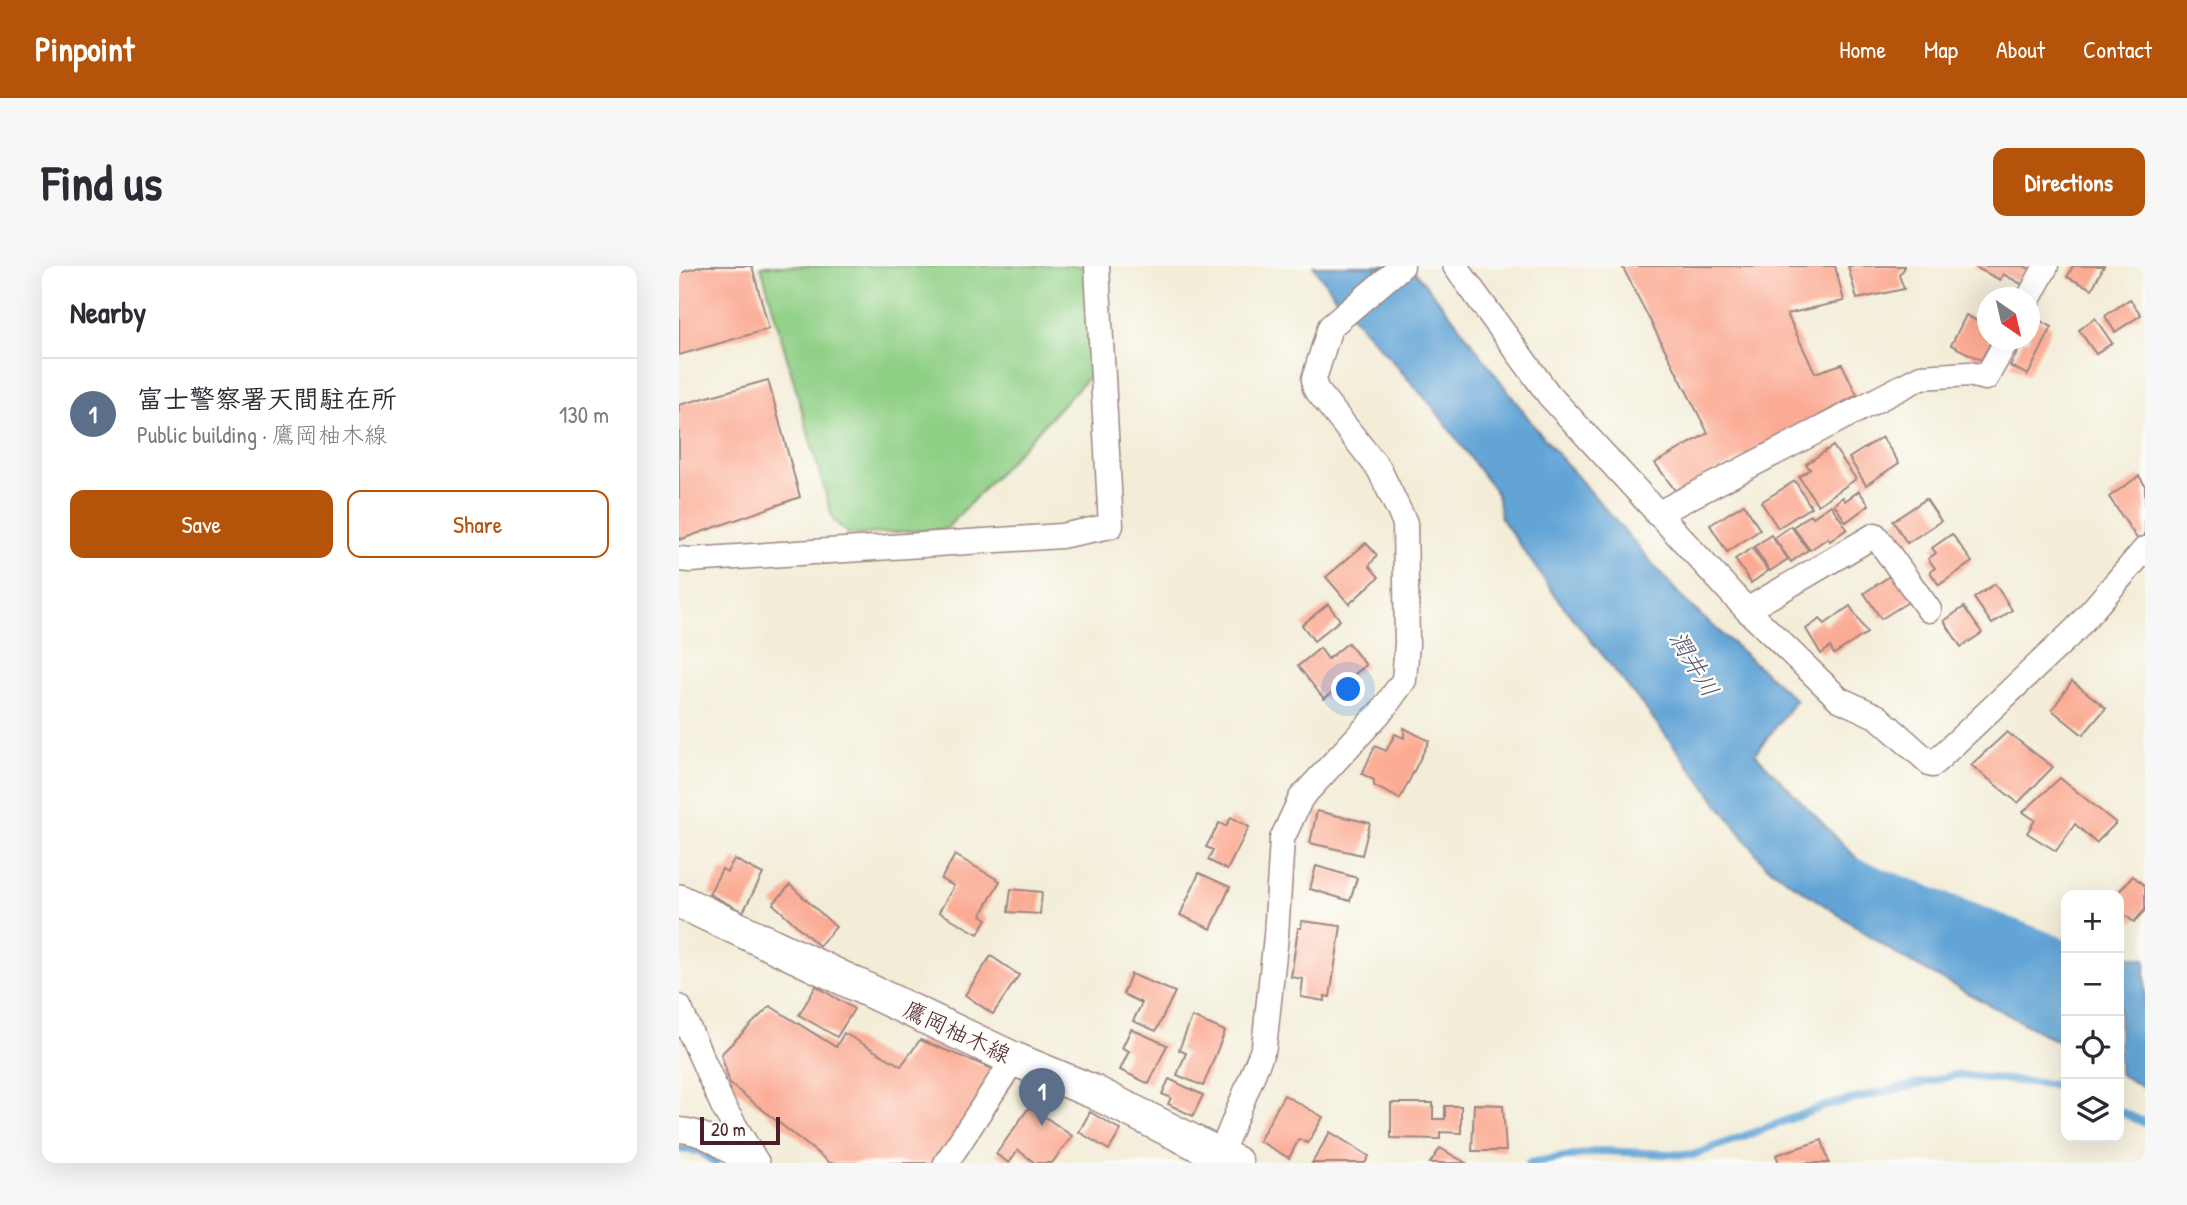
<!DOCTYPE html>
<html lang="en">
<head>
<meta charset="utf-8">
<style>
  body { margin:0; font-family:"Patrick Hand","Klee One",sans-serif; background:#f7f7f7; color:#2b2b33 }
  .controls { position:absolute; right:21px; bottom:21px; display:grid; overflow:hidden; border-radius:14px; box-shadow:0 7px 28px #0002 }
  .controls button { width:63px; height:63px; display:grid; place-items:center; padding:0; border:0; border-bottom:2px solid #e1e1e2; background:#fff; color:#2b2b33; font:35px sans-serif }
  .compass { position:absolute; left:1298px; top:21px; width:63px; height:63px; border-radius:50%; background:#fff; box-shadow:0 7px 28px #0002; rotate:146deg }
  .scale { position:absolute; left:21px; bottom:18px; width:80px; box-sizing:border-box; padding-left:7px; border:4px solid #4a1f2b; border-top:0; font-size:19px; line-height:24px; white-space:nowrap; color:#4a1f2b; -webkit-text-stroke:5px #fdfcf7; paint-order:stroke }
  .you { position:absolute; left:670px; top:424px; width:24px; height:24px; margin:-18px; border:5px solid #fff; border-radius:50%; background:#1a73e8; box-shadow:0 0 0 10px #1a73e833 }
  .badge { display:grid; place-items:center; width:46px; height:46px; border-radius:50%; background:#b45309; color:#fff; font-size:23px; font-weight:700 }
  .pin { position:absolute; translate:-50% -58px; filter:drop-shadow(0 2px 4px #0008) }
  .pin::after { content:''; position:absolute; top:37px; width:24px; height:21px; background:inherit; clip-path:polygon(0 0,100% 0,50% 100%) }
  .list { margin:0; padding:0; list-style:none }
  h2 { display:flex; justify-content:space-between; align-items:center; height:91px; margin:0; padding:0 28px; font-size:30px }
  h2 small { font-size:23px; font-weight:400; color:#7c7c81 }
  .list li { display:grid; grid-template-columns:46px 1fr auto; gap:21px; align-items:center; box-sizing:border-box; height:112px; padding:0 28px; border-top:2px solid #e1e1e2 }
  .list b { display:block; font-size:26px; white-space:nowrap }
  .list p { margin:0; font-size:23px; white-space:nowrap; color:#7c7c81 }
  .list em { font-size:23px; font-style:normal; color:#7c7c81 }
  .actions { display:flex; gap:14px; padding:21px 28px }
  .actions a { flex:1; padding:16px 0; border:2px solid #b45309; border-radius:14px; text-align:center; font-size:24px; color:#b45309 }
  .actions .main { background:#b45309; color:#fff }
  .icon { flex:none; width:38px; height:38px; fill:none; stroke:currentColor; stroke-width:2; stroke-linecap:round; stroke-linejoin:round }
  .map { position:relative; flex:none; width:1466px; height:897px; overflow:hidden; border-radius:14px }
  header { display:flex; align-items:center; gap:42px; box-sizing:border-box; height:98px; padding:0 35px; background:#b45309; color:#fff }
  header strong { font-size:33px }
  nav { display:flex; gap:38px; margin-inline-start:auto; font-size:24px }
  .intro { display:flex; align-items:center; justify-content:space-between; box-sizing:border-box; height:168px; padding:0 42px }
  h1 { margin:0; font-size:49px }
  .button { padding:18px 32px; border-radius:14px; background:#b45309; color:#fff; font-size:24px; font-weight:700 }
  main { display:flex; gap:42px; padding:0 42px }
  aside { flex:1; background:#fff; border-radius:14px; box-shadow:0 7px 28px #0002 }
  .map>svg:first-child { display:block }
</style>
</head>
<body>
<header>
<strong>Pinpoint</strong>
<nav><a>Home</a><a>Map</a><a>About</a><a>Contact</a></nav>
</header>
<div class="intro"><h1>Find us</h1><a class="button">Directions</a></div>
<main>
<aside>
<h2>Nearby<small></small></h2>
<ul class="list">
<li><span class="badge" style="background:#5c6f8a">1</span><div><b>富士警察署天間駐在所</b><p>Public building · 鷹岡柚木線</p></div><em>130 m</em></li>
</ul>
<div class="actions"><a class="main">Save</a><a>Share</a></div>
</aside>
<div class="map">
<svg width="1466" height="897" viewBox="0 0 1466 897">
  <rect width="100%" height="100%" fill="#fdfcf7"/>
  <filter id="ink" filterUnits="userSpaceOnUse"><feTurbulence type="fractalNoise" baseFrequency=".0143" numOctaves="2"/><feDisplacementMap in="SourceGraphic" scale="14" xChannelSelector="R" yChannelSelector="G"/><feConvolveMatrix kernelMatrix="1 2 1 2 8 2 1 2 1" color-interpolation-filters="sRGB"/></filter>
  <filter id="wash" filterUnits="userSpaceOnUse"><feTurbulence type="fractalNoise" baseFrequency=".00686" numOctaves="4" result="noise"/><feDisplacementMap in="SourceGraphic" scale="28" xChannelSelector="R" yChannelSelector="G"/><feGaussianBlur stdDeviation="1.57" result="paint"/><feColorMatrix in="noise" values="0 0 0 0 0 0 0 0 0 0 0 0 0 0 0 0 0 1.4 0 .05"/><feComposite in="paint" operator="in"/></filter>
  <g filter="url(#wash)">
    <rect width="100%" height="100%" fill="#f3edd8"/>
    <!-- green -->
    <path fill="#90d086" stroke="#6d7858" stroke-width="2" d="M82 0H408L413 107 267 263 171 269 154 254Z"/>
    <!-- water -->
    <g fill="#62a4d6" stroke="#566280" stroke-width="2">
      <path d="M634 0H731L772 49 859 165 1005 334 1117 434 1076 488 1242 658 1305 664 1387 679V780L1225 693 1086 599 966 442 880 335 822 252 818 228 753 140 660 35Z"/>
      <path d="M1440 689 1466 693V822L1440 808Z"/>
    </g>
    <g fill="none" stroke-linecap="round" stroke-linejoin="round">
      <!-- stream -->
      <g stroke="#62a4d6" stroke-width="8">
        <path d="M1440 845 1466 857"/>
        <path d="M0 883 21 885 36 897"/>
        <path d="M850 897 922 885 1014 889 1146 840 1277 809 1380 819 1387 823"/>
      </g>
      <!-- river -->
      <path stroke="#62a4d6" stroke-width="47" d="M1159 610 1387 698"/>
    </g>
    <g id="blocks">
      <!-- building -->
      <g fill="#fbaa93">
        <path d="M24 0H73L90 63 0 89V7Z"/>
        <path d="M943 0H1156L1165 35 1108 48 1136 107 1163 98 1178 129 998 227 976 197 1029 167Z"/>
        <path d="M1169 0H1225V3L1220 9 1225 23 1178 33Z"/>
        <path d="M1294 0H1345L1355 5 1346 20 1324 8 1321 14Z"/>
        <path d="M1394 0H1425L1413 23 1388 11Z"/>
        <path d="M1451 33 1462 49 1436 66 1426 50Z"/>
        <path d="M1287 49 1308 60V74H1313L1302 94 1272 79Z"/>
        <path d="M1356 52 1373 61 1349 109 1331 100 1345 74H1350V62Z"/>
        <path d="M1416 52 1433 77 1417 88 1400 64Z"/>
        <path d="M89 114 121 231 0 274V139Z"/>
        <path d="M1203 171 1220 197 1187 219 1170 192Z"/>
        <path d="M1154 180 1177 213 1139 239 1120 211 1131 203 1127 198Z"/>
        <path d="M1460 210 1466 219V270L1459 274 1430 231Z"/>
        <path d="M1116 215 1132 241 1099 262 1082 236Z"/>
        <path d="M1180 225 1190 239 1167 256 1155 238 1164 231 1166 235Z"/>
        <path d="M1247 233 1262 255 1228 277 1214 255Z"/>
        <path d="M1065 238 1081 264 1048 286 1031 259Z"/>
        <path d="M1152 239 1168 263 1151 275 1149 272 1131 284 1114 261 1132 248 1134 251Z"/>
        <path d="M1112 260 1129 284 1112 296 1095 272Z"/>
        <path d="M1273 268 1293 296 1260 319 1251 306 1256 302 1249 293 1257 287 1253 282Z"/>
        <path d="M1092 269 1109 293 1091 305 1075 281Z"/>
        <path d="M687 277 698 289 690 300 700 311 670 338 647 311Z"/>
        <path d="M1073 282 1089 305 1072 317 1056 293Z"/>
        <path d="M1217 306 1234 333 1202 353 1185 327Z"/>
        <path d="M1316 318 1333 344 1313 358 1295 332Z"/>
        <path d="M649 338 661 354 635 375 623 359Z"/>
        <path d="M1171 340 1188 367 1155 388 1151 381 1142 388 1127 363 1141 353 1146 358Z"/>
        <path d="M1285 341 1303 367 1282 381 1265 355Z"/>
        <path d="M669 377 687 399 645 433 619 400 641 382 649 393Z"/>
        <path d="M1393 415 1427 442 1404 469 1373 444Z"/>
        <path d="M725 462 750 475 721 533 695 520V514L683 508 696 480 707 485 716 468 725 472Z"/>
        <path d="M1328 466 1374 501 1339 537 1292 499Z"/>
        <path d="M1381 512 1437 557 1417 577 1396 558 1377 585 1348 567 1356 554 1344 546Z"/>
        <path d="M638 545 691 557 683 589 631 577Z"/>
        <path d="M552 551 570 561 548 604 529 594 534 584 527 581 540 557 547 560Z"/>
        <path d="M276 589 321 615 302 649 308 653 299 668 260 646 275 620 262 613Z"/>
        <path d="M55 593 84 608 64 646 30 628 43 603 48 606Z"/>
        <path d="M637 600 678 612 671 635 631 623Z"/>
        <path d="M520 607 551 621 532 663 501 649Z"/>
        <path d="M1454 610 1466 620V644L1455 656 1440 645V629H1437Z"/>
        <path d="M111 619 157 661 140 680 94 638Z"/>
        <path d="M332 623 363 626 361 648 329 646Z"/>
        <path d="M623 655 662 660 651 731 646 730V735L622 731 624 713 612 711 619 662H622Z"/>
        <path d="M312 690 340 709 314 748 286 729Z"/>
        <path d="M452 708 496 726 477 765 454 755 463 737 444 728Z"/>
        <path d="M137 720 175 743 158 771 120 749Z"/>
        <path d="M91 740 157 781 165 767 222 800 241 774 337 812 280 897H151L51 818 42 788Z"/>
        <path d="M513 751 546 765 524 820 498 809 507 787 500 784Z"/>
        <path d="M452 763 488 779 470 818 441 804 450 785 443 782Z"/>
        <path d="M490 813 524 829 514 850 489 838 492 832 483 828Z"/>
        <path d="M605 829 644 851 629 877 620 873 610 892 580 875Z"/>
        <path d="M712 837H754V853H766V840H782V867L761 866V873L712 872Z"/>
        <path d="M795 838 824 839 827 885H793Z"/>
        <path d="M351 840 393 870 373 897H356L339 884 330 897 317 888Z"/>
        <path d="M411 846 442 864 430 884 400 866Z"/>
        <path d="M651 866 690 890 686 897H633Z"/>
        <path d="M1143 874 1150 897H1100L1097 889Z"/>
        <path d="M761 882 787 897H751Z"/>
      </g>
    </g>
  </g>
  <g filter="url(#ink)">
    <use href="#blocks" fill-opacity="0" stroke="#9e8682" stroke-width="2"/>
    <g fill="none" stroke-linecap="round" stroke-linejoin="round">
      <!-- minor casing -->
      <g stroke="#9e8682" stroke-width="27">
        <g id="minor">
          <path d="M776 0 870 129 1068 344 1160 433 1199 451 1253 499 1397 363 1466 283"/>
          <path d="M1350 32 1367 0"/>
          <path d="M978 248 1242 111 1290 108 1307 112 1328 74"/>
          <path d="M0 293 11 294 382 270 432 260 418 0"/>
          <path d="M1068 344 1196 269 1250 344"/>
          <path d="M0 741 45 842 78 897"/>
          <path d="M0 864C26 865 47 882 67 897"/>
          <path d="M267 897 335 793"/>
          <path d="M538 897 585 781 597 670 603 573 622 532 705 442 725 414 728 378 726 257 700 203 636 122 635 113 651 61 723 0"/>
        </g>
      </g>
      <!-- secondary casing -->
      <g stroke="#9e8682" stroke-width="36">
        <path id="secondary" d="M0 635 335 793 415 826 557 897"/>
      </g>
      <!-- minor -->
      <use href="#minor" stroke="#fff" stroke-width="24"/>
      <!-- secondary -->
      <use href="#secondary" stroke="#fff" stroke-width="33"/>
    </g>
  </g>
  <g text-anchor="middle" stroke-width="5" stroke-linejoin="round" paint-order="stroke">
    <!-- street labels -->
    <g font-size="23" fill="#4a1f2b" stroke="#fdfcf7">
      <text transform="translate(278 766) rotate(25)" y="8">鷹岡柚木線</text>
    </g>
    <!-- water labels -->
    <g font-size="24" font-style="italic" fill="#54546f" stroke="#fdfcf7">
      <text transform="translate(1015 398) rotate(59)" y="8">潤井川</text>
    </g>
  </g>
</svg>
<div class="controls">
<button>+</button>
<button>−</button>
<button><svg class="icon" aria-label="locate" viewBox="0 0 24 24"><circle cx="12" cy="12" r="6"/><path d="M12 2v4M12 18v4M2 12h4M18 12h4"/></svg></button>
<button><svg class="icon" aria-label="layers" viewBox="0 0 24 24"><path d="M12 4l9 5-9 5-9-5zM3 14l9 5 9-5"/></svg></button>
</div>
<svg class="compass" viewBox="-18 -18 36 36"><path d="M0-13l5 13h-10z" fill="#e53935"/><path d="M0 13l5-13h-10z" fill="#7c7c81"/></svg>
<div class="scale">20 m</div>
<div class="you"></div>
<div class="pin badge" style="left:363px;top:860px;background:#5c6f8a">1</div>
</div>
</main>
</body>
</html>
